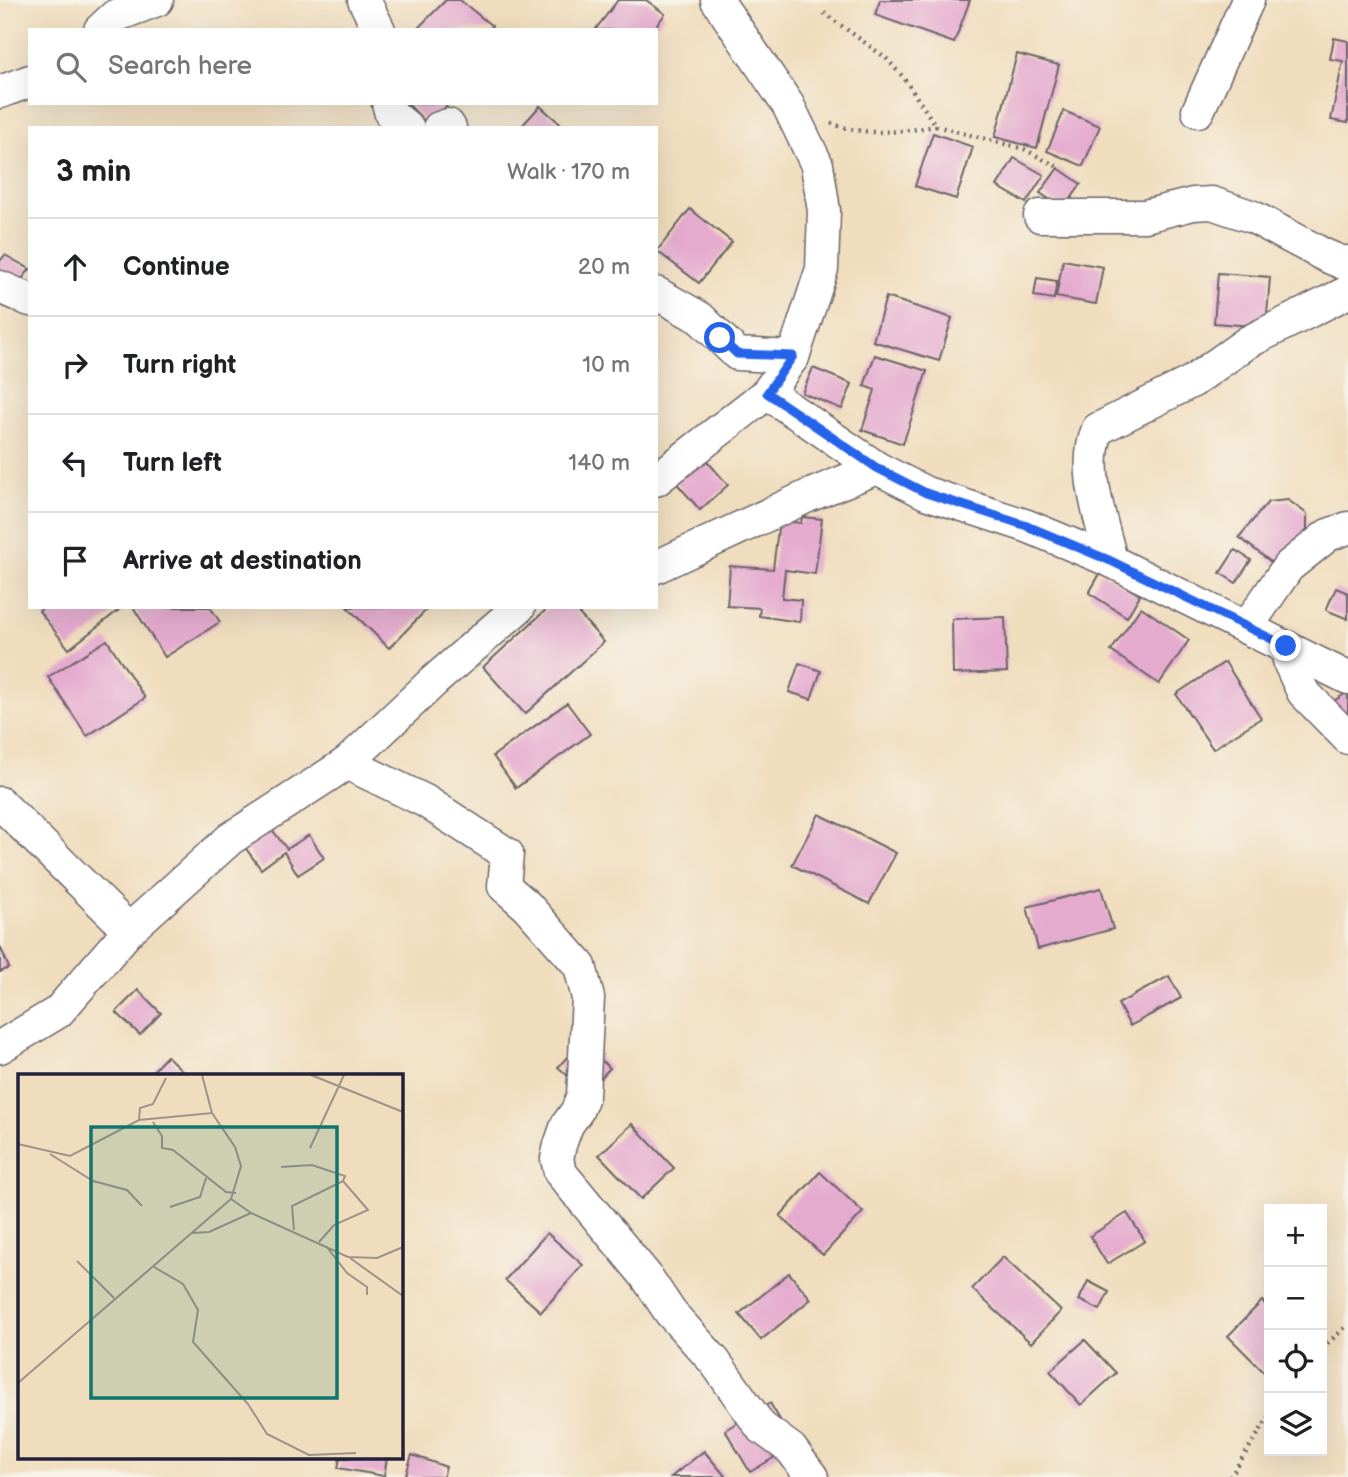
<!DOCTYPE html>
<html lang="en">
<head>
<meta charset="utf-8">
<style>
  body { margin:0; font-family:"Balsamiq Sans",sans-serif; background:#f6f6f6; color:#202124 }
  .controls { position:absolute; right:21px; bottom:21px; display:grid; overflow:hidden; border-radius:0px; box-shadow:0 7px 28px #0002 }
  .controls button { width:63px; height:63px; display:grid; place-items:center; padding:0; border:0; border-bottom:2px solid #e0e0e0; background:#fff; color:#202124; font:35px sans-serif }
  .stop { position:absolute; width:21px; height:21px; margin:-16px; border:5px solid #2563eb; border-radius:50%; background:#fff }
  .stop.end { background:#2563eb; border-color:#fff; box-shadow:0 2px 7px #0008 }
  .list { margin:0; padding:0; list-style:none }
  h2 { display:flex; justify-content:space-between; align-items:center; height:91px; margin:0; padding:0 28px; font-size:30px }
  h2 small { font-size:23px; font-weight:400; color:#757577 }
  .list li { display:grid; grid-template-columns:46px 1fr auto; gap:21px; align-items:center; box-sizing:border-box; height:98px; padding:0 28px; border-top:2px solid #e0e0e0 }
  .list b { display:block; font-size:26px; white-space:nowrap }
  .list em { font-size:23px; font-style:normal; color:#757577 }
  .icon { flex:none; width:38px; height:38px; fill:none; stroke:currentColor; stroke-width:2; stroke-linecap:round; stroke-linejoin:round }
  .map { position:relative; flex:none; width:1348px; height:1477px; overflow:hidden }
  .search { position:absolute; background:#fff; box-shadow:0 7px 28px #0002; left:28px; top:28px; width:630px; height:77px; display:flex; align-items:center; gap:18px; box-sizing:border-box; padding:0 24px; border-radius:0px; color:#757577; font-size:26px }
  .panel { position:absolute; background:#fff; box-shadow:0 7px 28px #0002; left:28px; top:126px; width:630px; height:483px; border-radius:0px }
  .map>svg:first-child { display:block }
</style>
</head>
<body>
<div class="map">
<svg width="1348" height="1477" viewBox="0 0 1348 1477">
  <rect width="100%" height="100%" fill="#f7f3e8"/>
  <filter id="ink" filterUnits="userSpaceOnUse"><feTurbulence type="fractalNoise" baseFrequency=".0143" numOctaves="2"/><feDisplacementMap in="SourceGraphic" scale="14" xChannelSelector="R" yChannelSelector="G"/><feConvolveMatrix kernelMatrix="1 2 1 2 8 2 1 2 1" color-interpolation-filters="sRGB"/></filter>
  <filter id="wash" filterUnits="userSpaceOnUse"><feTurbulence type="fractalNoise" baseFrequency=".00686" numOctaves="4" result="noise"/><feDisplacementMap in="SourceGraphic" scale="28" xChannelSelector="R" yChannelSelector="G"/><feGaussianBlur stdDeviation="1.57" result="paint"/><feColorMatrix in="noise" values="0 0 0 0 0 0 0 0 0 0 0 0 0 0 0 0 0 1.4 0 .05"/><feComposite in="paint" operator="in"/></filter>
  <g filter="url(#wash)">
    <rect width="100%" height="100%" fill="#f0ddbd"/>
    <g id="blocks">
      <!-- building -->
      <g fill="#e5abcf">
        <path d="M446 0H460L492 26 488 30H416Z"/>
        <path d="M618 0H646L665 14 653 30H595Z"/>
        <path d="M880 0H970L954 43 875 15Z"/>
        <path d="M1334 38 1348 41V123L1331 120 1343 61 1330 59Z"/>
        <path d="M1017 54 1059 65 1037 148 995 137Z"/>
        <path d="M407 103H450L427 124Z"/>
        <path d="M540 106 565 128H520Z"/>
        <path d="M1064 111 1100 126 1083 166 1047 151Z"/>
        <path d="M933 133 973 147 956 199 915 186Z"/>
        <path d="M1014 158 1044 175 1026 203 997 186Z"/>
        <path d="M1058 168 1081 184 1064 209 1040 193Z"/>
        <path d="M690 209 732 242 699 283 657 251Z"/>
        <path d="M5 255 30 269 11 293 0 285V261Z"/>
        <path d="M1063 260 1103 267 1096 304 1056 297Z"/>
        <path d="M1218 273 1270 277 1266 327 1214 323Z"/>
        <path d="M1037 278 1057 281 1054 299 1034 296Z"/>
        <path d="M886 297 952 318 939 361 873 341Z"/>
        <path d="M875 355 927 371 903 444 862 430 875 390 864 386Z"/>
        <path d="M813 368 852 384 842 409 802 393Z"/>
        <path d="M701 454 728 485 700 510 673 479Z"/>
        <path d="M1288 500 1307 514V531L1276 566 1239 537 1268 502Z"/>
        <path d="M802 517 822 519 815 574 785 570 782 598 801 600 800 622 759 616 760 608 727 606 730 566 773 569 779 521 801 523Z"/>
        <path d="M1235 550 1251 560 1236 583 1220 573Z"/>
        <path d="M1101 572 1140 595 1127 617 1089 593Z"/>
        <path d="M1336 588 1348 593V619L1326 610Z"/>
        <path d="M44 607H119L120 609 69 649 39 611Z"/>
        <path d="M133 607H210L220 622 165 657Z"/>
        <path d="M347 607H429L389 648Z"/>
        <path d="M549 607H573L604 642 525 714 483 667Z"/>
        <path d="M1141 607 1189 640 1159 684 1111 651Z"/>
        <path d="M1005 617 1007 672 953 674 952 619Z"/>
        <path d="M107 640 145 698 87 736 48 677Z"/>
        <path d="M1225 662 1261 718 1213 749 1176 694Z"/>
        <path d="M799 663 821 671 811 699 789 692Z"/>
        <path d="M1348 692V744L1318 711Z"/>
        <path d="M567 703 590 734 516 788 493 756Z"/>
        <path d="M819 814 896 853 869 904 792 865Z"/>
        <path d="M270 827 287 849 309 835 324 858 298 875 284 852 261 869 244 846Z"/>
        <path d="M1101 888 1113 929 1038 949 1027 907Z"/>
        <path d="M0 946 9 968 0 972Z"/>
        <path d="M1169 976 1181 998 1130 1026 1118 1004Z"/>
        <path d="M138 990 161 1013 140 1035 116 1012Z"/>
        <path d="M581 1042 610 1068 587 1093 558 1067Z"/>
        <path d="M167 1056 188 1076H148Z"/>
        <path d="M632 1124 674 1168 641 1199 599 1155Z"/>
        <path d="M820 1172 863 1212 823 1255 780 1216Z"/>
        <path d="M1127 1213 1145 1241 1107 1264 1090 1236Z"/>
        <path d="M547 1233 583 1265 541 1312 505 1280Z"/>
        <path d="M1003 1257 1061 1311 1031 1343 972 1289Z"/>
        <path d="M789 1273 811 1299 761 1340 739 1314Z"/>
        <path d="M1088 1281 1109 1292 1100 1310 1079 1300Z"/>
        <path d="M1262 1301 1269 1309V1377L1228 1336Z"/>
        <path d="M1085 1340 1116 1373 1081 1405 1050 1371Z"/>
        <path d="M770 1403 795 1445 750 1472 725 1430Z"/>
        <path d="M704 1451 726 1477H671Z"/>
        <path d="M412 1455 446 1467 443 1477H405Z"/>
        <path d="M340 1458H387L384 1476 338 1468Z"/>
      </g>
    </g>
  </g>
  <g filter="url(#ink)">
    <use href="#blocks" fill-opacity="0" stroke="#6a6368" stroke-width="2"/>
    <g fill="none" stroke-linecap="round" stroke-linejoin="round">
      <!-- minor casing -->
      <g stroke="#6a6368" stroke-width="35">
        <g id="minor">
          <path d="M364 0 379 30"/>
          <path d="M100 30 115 16 157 0"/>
          <path d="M0 92 30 81"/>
          <path d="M388 103 391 114 408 128"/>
          <path d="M1198 111 1248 0"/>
          <path d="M439 128 448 125 450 128"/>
          <path d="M1040 216H1145L1193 204 1212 203 1253 217 1324 255 1343 263 1348 262"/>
          <path d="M0 287 30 300"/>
          <path d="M656 293 700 318 737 354 793 357"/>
          <path d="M877 468 926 493 1027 526 1111 561 1348 678"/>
          <path d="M656 480 767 393 793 357 822 269 824 211 817 165 788 105 717 0"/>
          <path d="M1111 561C1102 520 1081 470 1098 429L1193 381 1248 342 1348 292"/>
          <path d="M656 567 808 496 877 468 767 393"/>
          <path d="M1247 627 1288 567 1328 535 1348 528"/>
          <path d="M1286 647 1290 664 1303 692 1348 738"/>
          <path d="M347 763 425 801 507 854 504 886 527 906 580 966 588 998 583 1096 577 1111 567 1125 560 1145 557 1159 560 1172 646 1276 670 1312 715 1362 761 1427 791 1449 812 1477"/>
          <path d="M0 803 129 930"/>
          <path d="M0 1047 58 1012 129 930 230 839 347 763 434 681 519 607"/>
        </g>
      </g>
      <!-- path -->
      <g stroke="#6a6368" stroke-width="4.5" stroke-dasharray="2 5" stroke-linecap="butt">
        <path d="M824 13 886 58 903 77 936 126 1024 149 1058 167"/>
        <path d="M831 123C865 137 900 132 936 126"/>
        <path d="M1322 1348 1348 1325"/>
        <path d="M1230 1477 1269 1417"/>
      </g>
      <!-- minor -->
      <use href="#minor" stroke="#fff" stroke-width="32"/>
    </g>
  </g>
  <g fill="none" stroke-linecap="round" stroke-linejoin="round" filter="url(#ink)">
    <!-- route -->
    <path stroke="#2563eb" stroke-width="9" d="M720 338 737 354 793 356 767 393 877 468 926 493 1027 526 1111 561 1286 646"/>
  </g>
  <!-- overview -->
  <g transform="translate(18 1074)">
    <rect width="385" height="385" fill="#f0ddbd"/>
    <path fill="none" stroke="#9e9289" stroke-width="2" d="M184 1 194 39M293 1 385 38M121 46 122 34 135 30 148 4M135 48 144 62V74L155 76 208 118 218 119M0 70 52 82 121 46 194 39 217 73 223 92 213 125 0 309M292 74 326 1M32 80 75 107 109 116 124 132M263 93 294 91 327 102 325 107M152 133 182 123 188 104M233 139 330 183 359 184 385 173M276 156 274 132 325 107 350 136 316 151 301 168M174 159 191 158 233 139 213 125M308 172 329 199 349 213V221M332 184 385 222M59 187 96 224M136 193 165 210 180 236 175 268 230 330 249 360 291 381 338 379"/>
    <path fill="#0f766e" fill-opacity="0.15" stroke="#0f766e" stroke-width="3.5" d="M73 53H319V324H73Z"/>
    <rect width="385" height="385" fill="none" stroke="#22223b" stroke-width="3.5"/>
  </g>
</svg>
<div class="controls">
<button>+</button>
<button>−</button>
<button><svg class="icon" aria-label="locate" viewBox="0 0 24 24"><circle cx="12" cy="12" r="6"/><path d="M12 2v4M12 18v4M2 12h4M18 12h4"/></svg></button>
<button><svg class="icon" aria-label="layers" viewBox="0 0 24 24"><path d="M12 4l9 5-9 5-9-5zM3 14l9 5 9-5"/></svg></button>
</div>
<div class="stop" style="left:720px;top:338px"></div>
<div class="stop end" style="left:1286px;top:646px"></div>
<div class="search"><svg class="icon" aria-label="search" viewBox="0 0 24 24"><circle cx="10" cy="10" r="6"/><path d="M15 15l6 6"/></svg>Search here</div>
<section class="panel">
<h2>3 min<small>Walk · 170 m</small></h2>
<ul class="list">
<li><svg class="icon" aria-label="ahead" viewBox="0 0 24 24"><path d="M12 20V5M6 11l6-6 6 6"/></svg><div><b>Continue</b></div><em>20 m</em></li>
<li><svg class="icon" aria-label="right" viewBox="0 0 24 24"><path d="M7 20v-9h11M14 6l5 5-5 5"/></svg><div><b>Turn right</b></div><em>10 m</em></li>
<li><svg class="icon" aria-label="left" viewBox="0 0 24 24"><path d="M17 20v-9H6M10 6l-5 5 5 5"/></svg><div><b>Turn left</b></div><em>140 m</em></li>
<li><svg class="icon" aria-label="arrive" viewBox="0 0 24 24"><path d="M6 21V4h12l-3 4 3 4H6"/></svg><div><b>Arrive at destination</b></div></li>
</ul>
</section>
</div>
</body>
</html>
